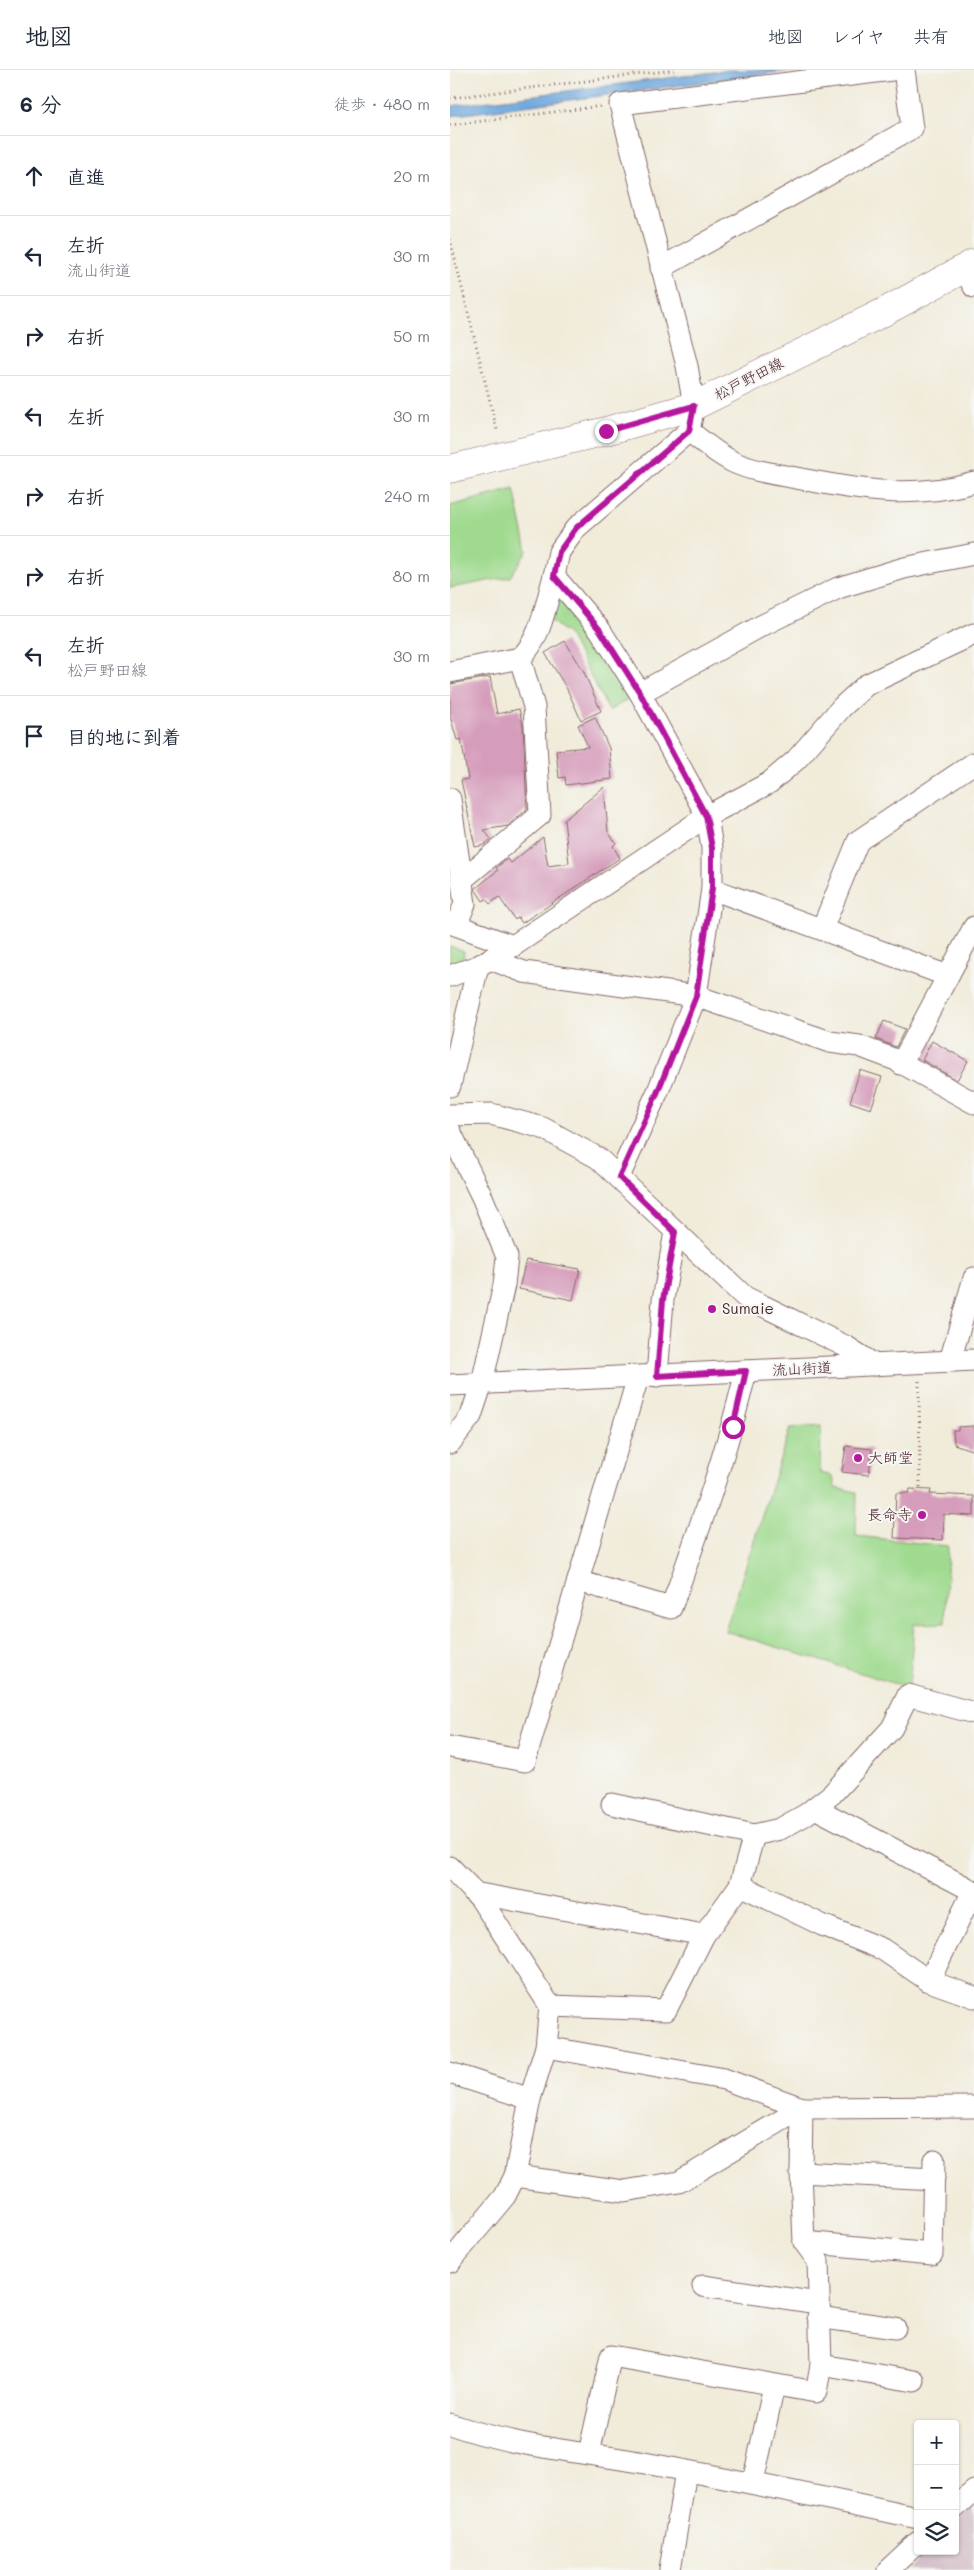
<!DOCTYPE html>
<html lang="ja">
<head>
<meta charset="utf-8">
<style>
  body { margin:0; font-family:Mali,"Klee One",sans-serif; background:#f2f2f3; color:#1f2937 }
  .controls { position:absolute; right:15px; bottom:15px; display:grid; overflow:hidden; border-radius:5px; box-shadow:0 1px 4px #0004 }
  .controls button { width:45px; height:45px; display:grid; place-items:center; padding:0; border:0; border-bottom:1px solid #e0e1e3; background:#fff; color:#1f2937; font:25px sans-serif }
  .stop { position:absolute; width:15px; height:15px; margin:-11px; border:4px solid #b5179e; border-radius:50%; background:#fff }
  .stop.end { background:#b5179e; border-color:#fff; box-shadow:0 1px 5px #0008 }
  .list { margin:0; padding:0; list-style:none }
  h2 { display:flex; justify-content:space-between; align-items:center; height:65px; margin:0; padding:0 20px; font-size:21px }
  h2 small { font-size:16px; font-weight:400; color:#747a83 }
  .list li { display:grid; grid-template-columns:32px 1fr auto; gap:15px; align-items:center; box-sizing:border-box; height:80px; padding:0 20px; border-top:1px solid #e0e1e3 }
  .list b { display:block; font-size:19px; white-space:nowrap }
  .list p { margin:0; font-size:16px; white-space:nowrap; color:#747a83 }
  .list em { font-size:16px; font-style:normal; color:#747a83 }
  .icon { flex:none; width:28px; height:28px; fill:none; stroke:currentColor; stroke-width:2; stroke-linecap:round; stroke-linejoin:round }
  .map { position:relative; flex:none; width:524px; height:2500px; overflow:hidden }
  header { display:flex; align-items:center; gap:30px; box-sizing:border-box; height:70px; padding:0 25px; background:#fff; border-bottom:1px solid #e0e1e3 }
  header strong { font-size:24px }
  nav { display:flex; gap:28px; margin-inline-start:auto; font-size:18px }
  main { display:flex }
  aside { flex:1; background:#fff }
  .map>svg:first-child { display:block }
</style>
</head>
<body>
<header>
<strong>地図</strong>
<nav><a>地図</a><a>レイヤ</a><a>共有</a></nav>
</header>
<main>
<aside>
<h2>6 分<small>徒歩 · 480 m</small></h2>
<ul class="list">
<li><svg class="icon" aria-label="ahead" viewBox="0 0 24 24"><path d="M12 20V5M6 11l6-6 6 6"/></svg><div><b>直進</b></div><em>20 m</em></li>
<li><svg class="icon" aria-label="left" viewBox="0 0 24 24"><path d="M17 20v-9H6M10 6l-5 5 5 5"/></svg><div><b>左折</b><p>流山街道</p></div><em>30 m</em></li>
<li><svg class="icon" aria-label="right" viewBox="0 0 24 24"><path d="M7 20v-9h11M14 6l5 5-5 5"/></svg><div><b>右折</b></div><em>50 m</em></li>
<li><svg class="icon" aria-label="left" viewBox="0 0 24 24"><path d="M17 20v-9H6M10 6l-5 5 5 5"/></svg><div><b>左折</b></div><em>30 m</em></li>
<li><svg class="icon" aria-label="right" viewBox="0 0 24 24"><path d="M7 20v-9h11M14 6l5 5-5 5"/></svg><div><b>右折</b></div><em>240 m</em></li>
<li><svg class="icon" aria-label="right" viewBox="0 0 24 24"><path d="M7 20v-9h11M14 6l5 5-5 5"/></svg><div><b>右折</b></div><em>80 m</em></li>
<li><svg class="icon" aria-label="left" viewBox="0 0 24 24"><path d="M17 20v-9H6M10 6l-5 5 5 5"/></svg><div><b>左折</b><p>松戸野田線</p></div><em>30 m</em></li>
<li><svg class="icon" aria-label="arrive" viewBox="0 0 24 24"><path d="M6 21V4h12l-3 4 3 4H6"/></svg><div><b>目的地に到着</b></div></li>
</ul>
</aside>
<div class="map">
<svg width="524" height="2500" viewBox="0 0 524 2500">
  <rect width="100%" height="100%" fill="#f6f6f2"/>
  <filter id="ink" filterUnits="userSpaceOnUse"><feTurbulence type="fractalNoise" baseFrequency=".02" numOctaves="2"/><feDisplacementMap in="SourceGraphic" scale="10" xChannelSelector="R" yChannelSelector="G"/><feConvolveMatrix kernelMatrix="1 2 1 2 8 2 1 2 1" color-interpolation-filters="sRGB"/></filter>
  <filter id="wash" filterUnits="userSpaceOnUse"><feTurbulence type="fractalNoise" baseFrequency=".0096" numOctaves="4" result="noise"/><feDisplacementMap in="SourceGraphic" scale="20" xChannelSelector="R" yChannelSelector="G"/><feGaussianBlur stdDeviation="1.12" result="paint"/><feColorMatrix in="noise" values="0 0 0 0 0 0 0 0 0 0 0 0 0 0 0 0 0 1.4 0 .05"/><feComposite in="paint" operator="in"/></filter>
  <g filter="url(#wash)">
    <rect width="100%" height="100%" fill="#f1ecda"/>
    <!-- industrial -->
    <path fill="#d2bdc8" d="M524 2436V2500H458L477 2481H505V2454Z"/>
    <!-- green -->
    <g fill="#9fda8e" stroke="#747c5c">
      <path d="M64 419 77 481 60 507 0 518V436Z"/>
      <path d="M103 518 128 538 181 627 159 641 119 565 96 547Z"/>
      <path d="M0 876 14 881 13 894 0 899Z"/>
      <path d="M371 1356 370 1403 383 1406 385 1418 407 1422 406 1466 498 1476 495 1553 464 1554 459 1618 275 1561 340 1358Z"/>
    </g>
    <!-- water -->
    <path fill="#6da7dd" stroke="#5c6384" d="M279 0H345L0 46V36Z"/>
    <g id="blocks">
      <!-- building -->
      <g fill="#d69cbb">
        <path d="M115 571 133 600 151 641 131 650 117 619 95 583Z"/>
        <path d="M40 607 47 644 69 639 73 656 77 739 58 756 34 760 41 769 34 775 25 777 11 710 18 709 11 669 7 670 0 646V614Z"/>
        <path d="M145 647 159 678 162 709 116 715 115 707 109 708 106 680 138 677 128 655Z"/>
        <path d="M154 717 158 762 166 773 163 776 170 788 72 853 68 847 65 850 49 827 40 834 36 829 33 831 25 819 48 800 46 798 57 789 61 793 93 767 98 796 119 793 114 750Z"/>
        <path d="M434 951 455 959 446 977 426 969Z"/>
        <path d="M482 971 518 991 507 1010 472 990Z"/>
        <path d="M410 1000 432 1007 421 1039 400 1032Z"/>
        <path d="M76 1190 130 1199 123 1230 69 1219Z"/>
        <path d="M524 1356V1381L504 1374 503 1360H508V1357Z"/>
        <path d="M396 1376 422 1379 419 1405 392 1402Z"/>
        <path d="M460 1419 481 1420 480 1424 524 1426V1446L494 1444 493 1470 444 1468 446 1423H459Z"/>
      </g>
    </g>
  </g>
  <g filter="url(#ink)">
    <use href="#blocks" fill-opacity="0" stroke="#846768" stroke-width="1"/>
    <g fill="none" stroke-linecap="round" stroke-linejoin="round">
      <!-- minor casing -->
      <g stroke="#846768" stroke-width="23">
        <g id="minor">
          <path d="M211 198 462 58 454 0"/>
          <path d="M514 199 524 217"/>
          <path d="M239 361C253 372 267 384 283 392 302 401 325 404 346 408 408 420 462 430 524 412"/>
          <path d="M70 588C91 570 96 533 104 506"/>
          <path d="M0 602 70 588 84 637 90 745 13 809"/>
          <path d="M190 623 311 556 388 518 454 498 524 484"/>
          <path d="M0 729 15 834 6 855"/>
          <path d="M262 819 498 906"/>
          <path d="M0 853 63 876"/>
          <path d="M372 859 408 771 524 693"/>
          <path d="M40 889 74 902 246 926 380 972 409 976 446 990 524 1033"/>
          <path d="M0 906 28 896 63 876 257 746 319 713 346 690 392 637 416 615 524 564"/>
          <path d="M451 994 524 857"/>
          <path d="M0 1016 28 896"/>
          <path d="M0 1045 41 1044 93 1058 148 1088 295 1227 397 1277 425 1295"/>
          <path d="M0 1061 33 1129 57 1187 54 1215 32 1313 21 1346 0 1373"/>
          <path d="M169 1107 208 1021 246 926 262 819V778L257 746 190 623 150 560 104 506 109 482 126 458 239 361 244 336 237 296 170 34 442 0"/>
          <path d="M500 1291 524 1208"/>
          <path d="M207 1306 213 1230 225 1162"/>
          <path d="M0 1315 524 1290"/>
          <path d="M128 1511 221 1538C249 1460 277 1382 296 1301"/>
          <path d="M0 1677 75 1691 188 1307"/>
          <path d="M162 1734 304 1765"/>
          <path d="M365 1738 523 1821 479 1911"/>
          <path d="M0 1797 30 1828 100 1936 96 1977 80 2029 65 2106 55 2126 0 2192"/>
          <path d="M290 1815 372 1855 432 1879 479 1911 524 1927"/>
          <path d="M24 1823 254 1865"/>
          <path d="M100 1936 216 1940 254 1865 290 1815 304 1765 330 1759 355 1745 382 1724 442 1658 458 1625 524 1643"/>
          <path d="M96 1977 274 2009 352 2038 524 2037"/>
          <path d="M0 2003 80 2029"/>
          <path d="M351 2102 484 2109"/>
          <path d="M65 2106 174 2121 229 2112 352 2038"/>
          <path d="M354 2172 482 2184 484 2090"/>
          <path d="M253 2216 368 2233"/>
          <path d="M368 2247 445 2258"/>
          <path d="M371 2295 464 2311"/>
          <path d="M0 2354C62 2376 125 2381 189 2392 283 2409 375 2428 468 2448"/>
          <path d="M139 2383 161 2286 366 2322 371 2295 368 2191 354 2172 351 2102 352 2038"/>
          <path d="M303 2412 324 2316"/>
          <path d="M505 2438 524 2421"/>
          <path d="M220 2500 236 2401"/>
          <path d="M438 2500 468 2472"/>
        </g>
      </g>
      <!-- major casing -->
      <g stroke="#846768" stroke-width="29">
        <path id="major" d="M0 399 156 361 244 336 434 242 524 193"/>
      </g>
      <!-- path -->
      <g stroke="#846768" stroke-width="3" stroke-dasharray="1 4" stroke-linecap="butt">
        <path d="M0 28 224 0"/>
        <path d="M0 55 152 36"/>
        <path d="M0 169 47 360"/>
        <path d="M469 1311 470 1418"/>
      </g>
      <!-- minor -->
      <use href="#minor" stroke="#fff" stroke-width="21"/>
      <!-- major -->
      <use href="#major" stroke="#fff" stroke-width="28"/>
    </g>
  </g>
  <g fill="none" stroke-linecap="round" stroke-linejoin="round" filter="url(#ink)">
    <!-- route -->
    <path stroke="#b5179e" stroke-width="6" d="M156 361 244 336 239 361 126 458 109 482 104 506 150 560 190 623 256 746 262 778V818L246 926 208 1021 169 1107 225 1162 213 1230 207 1306 296 1301 283 1357"/>
  </g>
  <!-- markers -->
  <g fill="#b5179e" stroke="#f6f6f2" stroke-width="2">
    <circle cx="262" cy="1239" r="5"/>
    <circle cx="408" cy="1388" r="5"/>
    <circle cx="472" cy="1445" r="5"/>
  </g>
  <g text-anchor="middle" stroke-width="4" stroke-linejoin="round" paint-order="stroke">
    <!-- street labels -->
    <g font-size="15" fill="#4a1f2b" stroke="#f6f6f2">
      <text transform="translate(299 309) rotate(-27)" y="5">松戸野田線</text>
      <text transform="translate(352 1299) rotate(-3)" y="5">流山街道</text>
    </g>
    <!-- poi labels -->
    <g font-size="15" fill="#4a1f2b" stroke="#f6f6f2" text-anchor="start">
      <text x="272" y="1244">Sumaie</text>
      <text x="418" y="1393">大師堂</text>
      <text x="462" y="1450" text-anchor="end">長命寺</text>
    </g>
  </g>
</svg>
<div class="controls">
<button>+</button>
<button>−</button>
<button><svg class="icon" aria-label="layers" viewBox="0 0 24 24"><path d="M12 4l9 5-9 5-9-5zM3 14l9 5 9-5"/></svg></button>
</div>
<div class="stop" style="left:283px;top:1357px"></div>
<div class="stop end" style="left:156px;top:361px"></div>
</div>
</main>
</body>
</html>
